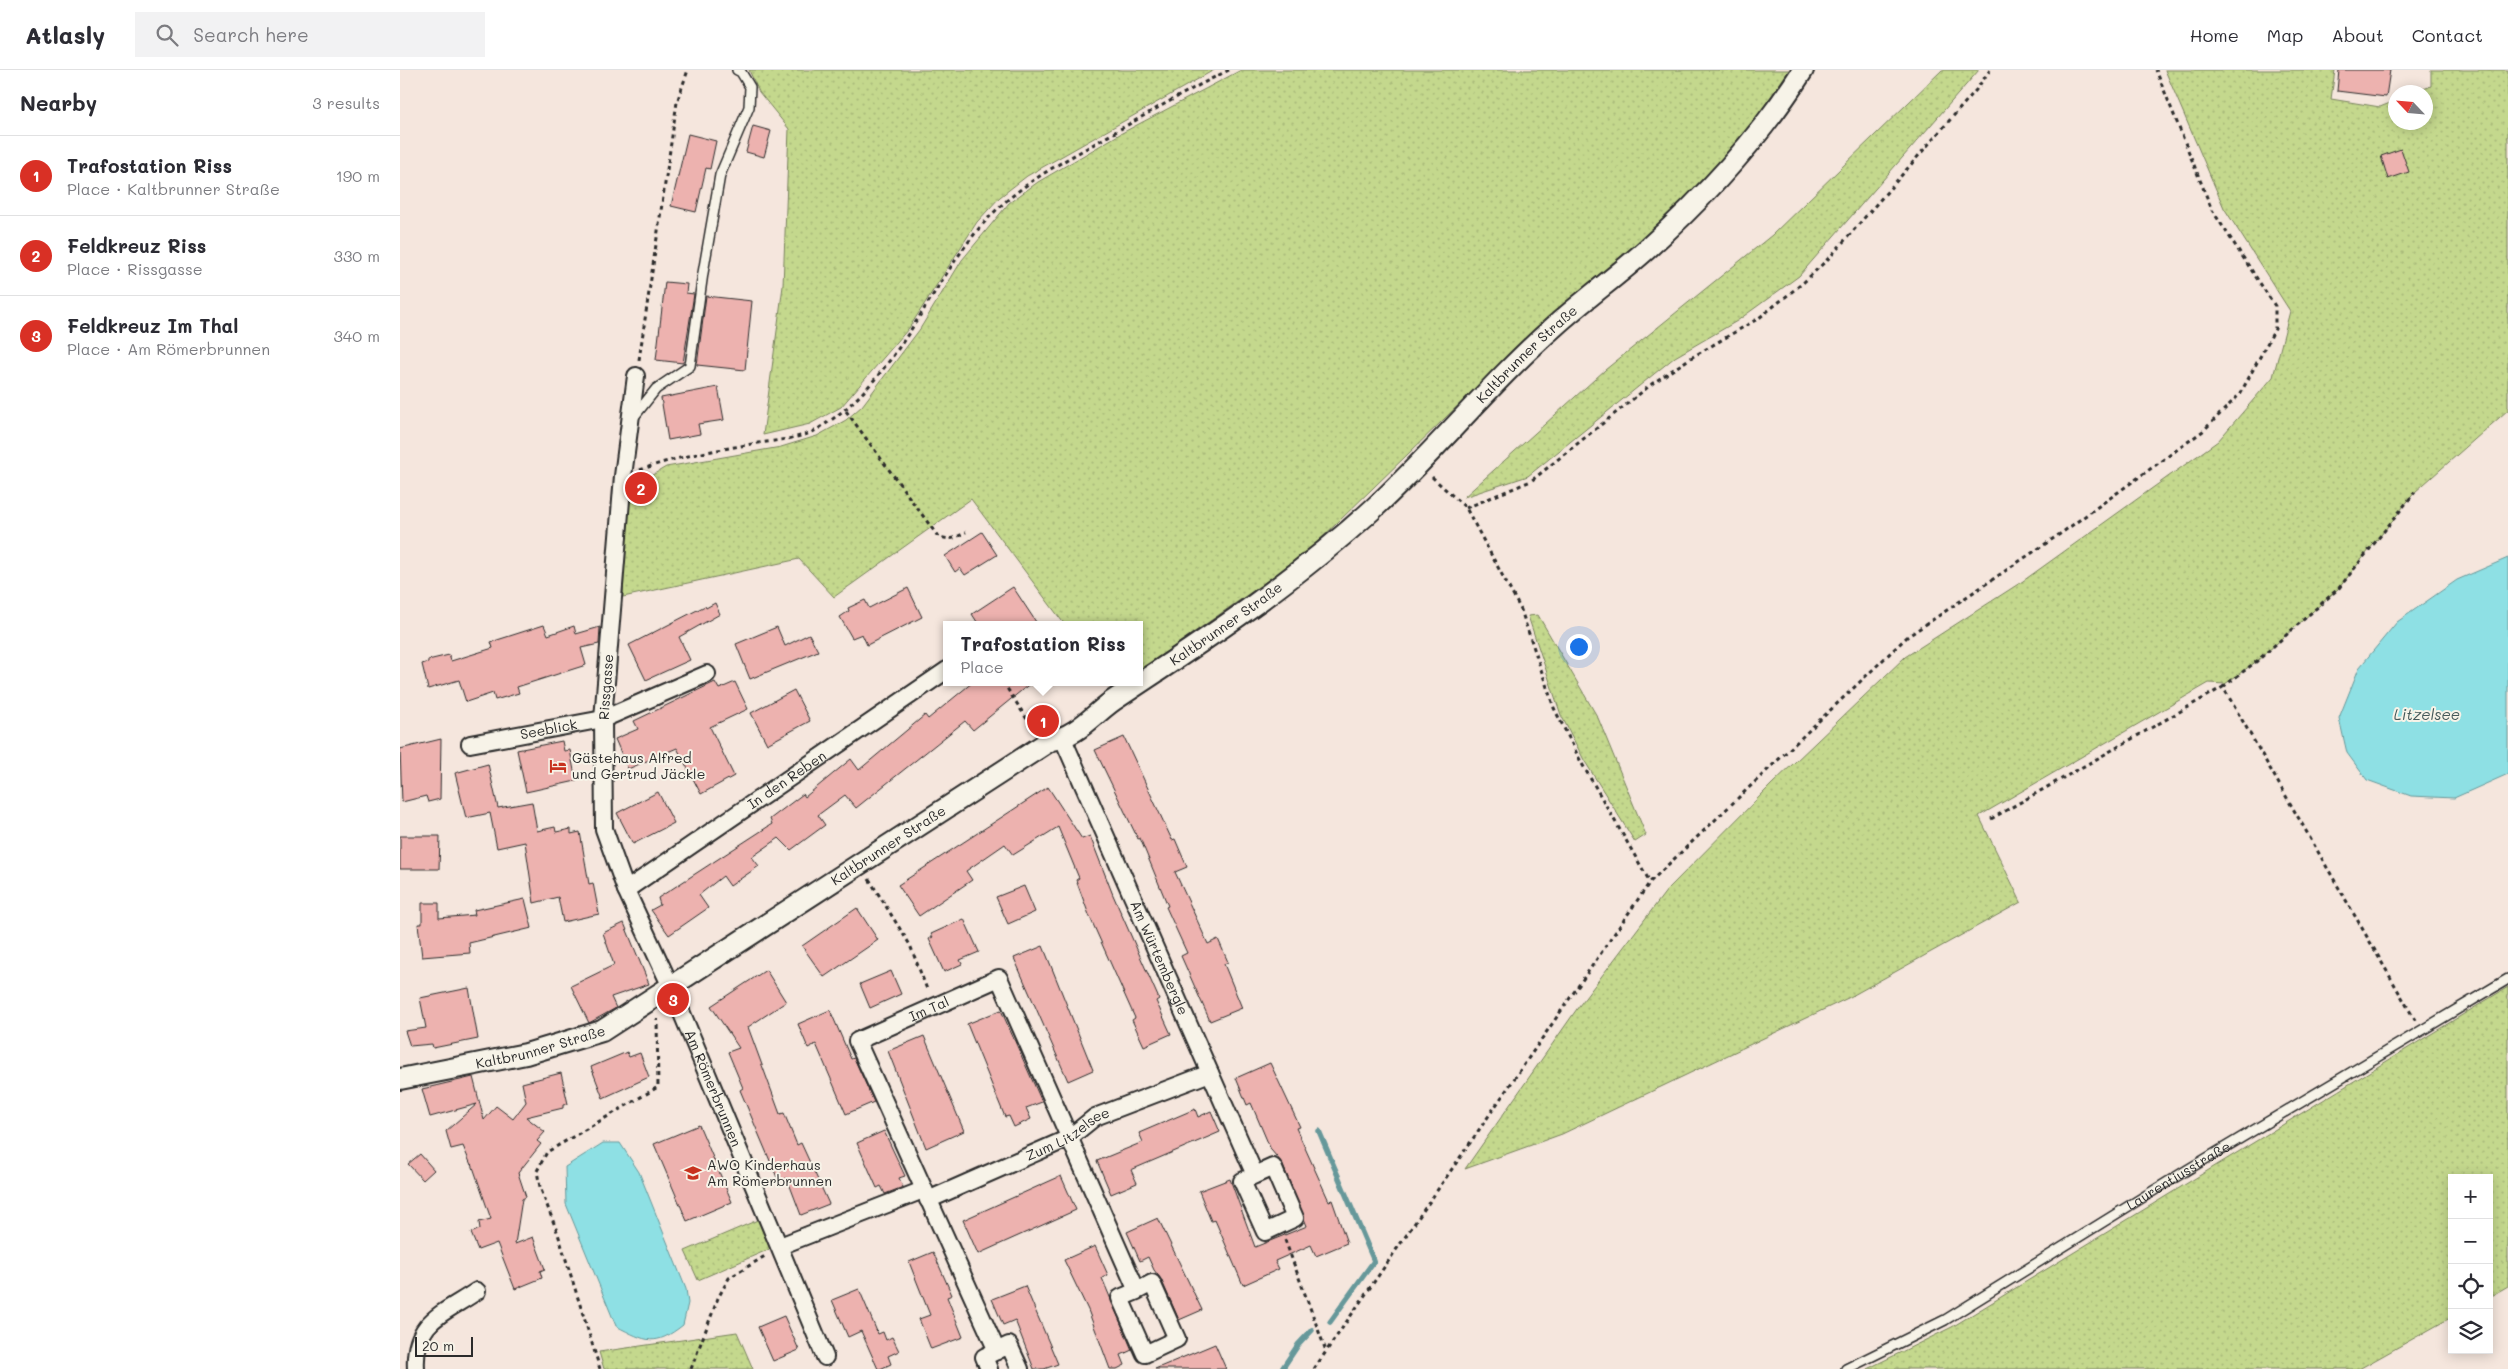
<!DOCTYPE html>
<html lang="en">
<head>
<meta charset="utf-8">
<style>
  body { margin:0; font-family:Mali,sans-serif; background:#f2f2f3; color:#2b2b33 }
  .controls { position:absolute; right:15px; bottom:15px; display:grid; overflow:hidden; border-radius:0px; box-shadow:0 2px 12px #0003 }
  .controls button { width:45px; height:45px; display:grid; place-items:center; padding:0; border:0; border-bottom:1px solid #e1e1e2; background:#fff; color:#2b2b33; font:25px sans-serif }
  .compass { position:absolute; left:1988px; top:15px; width:45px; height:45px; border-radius:50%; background:#fff; box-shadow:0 2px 12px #0003; rotate:296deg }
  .scale { position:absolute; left:15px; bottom:12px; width:58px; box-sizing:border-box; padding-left:5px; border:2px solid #2b2b2b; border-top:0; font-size:14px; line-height:18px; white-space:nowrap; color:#2b2b2b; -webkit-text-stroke:4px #f7f3e8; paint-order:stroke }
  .you { position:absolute; left:1178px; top:576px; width:18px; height:18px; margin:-12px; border:4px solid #fff; border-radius:50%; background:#1a73e8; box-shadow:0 0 0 8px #1a73e833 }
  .badge { display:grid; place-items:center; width:32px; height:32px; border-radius:50%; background:#d93025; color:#fff; font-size:16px; font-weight:700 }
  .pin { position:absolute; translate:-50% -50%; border:2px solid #fff; box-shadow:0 1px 5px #0006 }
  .popup { position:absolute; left:543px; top:551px; width:200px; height:65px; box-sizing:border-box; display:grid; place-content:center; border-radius:0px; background:#fff; filter:drop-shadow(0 1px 4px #0005); font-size:16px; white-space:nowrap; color:#7c7c81 }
  .popup b { font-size:19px; color:#2b2b33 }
  .popup::after { content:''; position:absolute; left:50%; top:100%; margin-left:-10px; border:10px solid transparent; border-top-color:#fff }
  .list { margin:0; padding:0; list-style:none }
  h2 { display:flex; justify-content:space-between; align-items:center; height:65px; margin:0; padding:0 20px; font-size:21px }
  h2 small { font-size:16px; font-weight:400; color:#7c7c81 }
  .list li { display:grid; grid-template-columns:32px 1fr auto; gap:15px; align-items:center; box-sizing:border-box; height:80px; padding:0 20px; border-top:1px solid #e1e1e2 }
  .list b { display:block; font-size:19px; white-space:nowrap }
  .list p { margin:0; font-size:16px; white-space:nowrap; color:#7c7c81 }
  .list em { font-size:16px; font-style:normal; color:#7c7c81 }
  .icon { flex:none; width:28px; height:28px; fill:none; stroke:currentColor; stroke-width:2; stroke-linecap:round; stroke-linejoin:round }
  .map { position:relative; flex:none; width:2108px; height:1299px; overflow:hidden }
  header { display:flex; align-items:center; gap:30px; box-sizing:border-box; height:70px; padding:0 25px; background:#fff; border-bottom:1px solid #e1e1e2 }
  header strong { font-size:24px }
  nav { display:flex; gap:28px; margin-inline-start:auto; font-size:18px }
  .search { width:350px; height:45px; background:#f2f2f3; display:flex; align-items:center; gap:12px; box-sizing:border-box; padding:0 18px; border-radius:0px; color:#7c7c81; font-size:19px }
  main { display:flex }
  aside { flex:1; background:#fff }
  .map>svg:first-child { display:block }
</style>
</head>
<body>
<header>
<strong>Atlasly</strong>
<div class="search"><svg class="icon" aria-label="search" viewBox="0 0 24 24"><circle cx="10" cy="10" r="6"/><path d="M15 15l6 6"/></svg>Search here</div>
<nav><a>Home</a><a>Map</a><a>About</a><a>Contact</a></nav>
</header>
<main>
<aside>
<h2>Nearby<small>3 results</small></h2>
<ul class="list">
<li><span class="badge">1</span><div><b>Trafostation Riss</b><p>Place · Kaltbrunner Straße</p></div><em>190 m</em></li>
<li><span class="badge">2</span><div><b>Feldkreuz Riss</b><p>Place · Rissgasse</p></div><em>330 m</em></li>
<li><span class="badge">3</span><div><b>Feldkreuz Im Thal</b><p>Place · Am Römerbrunnen</p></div><em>340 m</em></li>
</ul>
</aside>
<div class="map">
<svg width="2108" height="1299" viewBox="0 0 2108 1299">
  <defs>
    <pattern id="grass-dots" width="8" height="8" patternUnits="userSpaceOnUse" patternTransform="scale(1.25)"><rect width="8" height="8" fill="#c4d88d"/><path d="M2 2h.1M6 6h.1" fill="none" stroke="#a9ba7a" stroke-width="1.8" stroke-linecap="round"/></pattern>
  </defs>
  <rect width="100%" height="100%" fill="#f5e6dd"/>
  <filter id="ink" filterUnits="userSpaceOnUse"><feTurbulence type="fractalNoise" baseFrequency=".02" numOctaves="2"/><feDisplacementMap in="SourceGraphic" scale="10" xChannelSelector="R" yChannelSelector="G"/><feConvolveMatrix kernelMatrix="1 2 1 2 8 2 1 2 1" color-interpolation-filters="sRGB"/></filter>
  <g filter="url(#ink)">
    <!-- grass -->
    <g fill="url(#grass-dots)" stroke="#78825c">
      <path d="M349 0H814L627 106 600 127 577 152 509 258 441 337 410 354 363 365 383 216 389 59 359 22Z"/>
      <path d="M841 0H1389L1347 61 1295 121 1239 174 1145 251 904 485 739 601V555H665L571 429 434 527 399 489 223 527 228 430 237 414 266 397 381 377 417 366 446 350 462 336 520 259 562 190 609 133 638 112 720 64Z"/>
      <path d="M1542 0H1579L1399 206 1337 251 1275 287 1128 406 1064 427 1205 300 1372 165Z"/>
      <path d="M1765 0H1935L1931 29 1980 37 1995 31 1996 52H2026V22H2016L2031 16V0H2108V340L2015 422 1939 518 1857 591 1825 614 1809 613 1579 746 1621 832 1450 927 1162 1064 1065 1099 1179 936 1267 820 1372 714 1505 587 1623 511 1818 371 1873 307 1890 241 1824 138Z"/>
      <path d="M1138 545 1198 648 1246 765 1235 772 1184 690 1161 645 1128 546Z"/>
      <path d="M2108 917V1216L2089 1227V1108H2052V1247L1959 1299H1467L1552 1257Z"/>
      <path d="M360 1149 372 1178 298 1210 285 1181Z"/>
      <path d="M337 1262 353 1299H204L199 1282Z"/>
    </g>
    <!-- water -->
    <g fill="#8ee0e4" stroke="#66989a">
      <path d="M2108 488V704L2054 728 2011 726 1967 710 1947 683 1939 648 1959 598 1997 552 2057 510Z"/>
      <path d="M203 1073H220L239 1102 286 1219 288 1233 283 1255C255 1277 247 1272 216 1256L166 1134 165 1097Z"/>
    </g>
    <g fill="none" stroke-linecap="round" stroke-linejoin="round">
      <!-- stream -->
      <g stroke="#66989a" stroke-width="5.5">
        <path d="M919 1061 974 1191 930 1252"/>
        <path d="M882 1299 898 1275 912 1260"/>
      </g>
    </g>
    <!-- building -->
    <g fill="#edb2af" stroke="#2b2b2b">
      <path d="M1939 0H1990L1986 27 1937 21Z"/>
      <path d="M353 56 371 61 364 87 346 82Z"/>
      <path d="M288 64 316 71 310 99 306 98 296 142 271 136Z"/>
      <path d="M2001 79 2009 102 1988 109 1981 86Z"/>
      <path d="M265 212 287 214 286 223 294 224 283 293 256 290Z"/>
      <path d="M306 226 352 231 345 300 297 295Z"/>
      <path d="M318 317 324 350 298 354 300 364 268 370 261 328Z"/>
      <path d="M582 462 597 485 565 505 560 498 555 502 545 486Z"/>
      <path d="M613 517 638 555H579L572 544Z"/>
      <path d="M508 518 522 547 467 575 462 564 452 568 440 547 449 541 448 538 465 530 469 538Z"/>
      <path d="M315 533 320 544 279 567 290 590 246 610 229 575 305 536 306 538Z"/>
      <path d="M144 555 148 565 174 556 176 564 200 557 199 574 181 578 186 595 117 617 119 623 95 630 93 623 66 632 59 610 28 619 22 594 28 592V590L49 585 51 591 93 578 91 572Z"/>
      <path d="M377 557 385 576 409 564 418 581 350 609 336 574Z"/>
      <path d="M315 612 319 619 335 612 348 639 310 657 334 706 301 724 277 678 228 699 215 669 238 659 234 651Z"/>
      <path d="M573 612H632L573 660 565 651 456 738 445 725 418 745 425 755 391 780 379 768 352 787 359 796 330 816 323 806 299 825 308 838 269 865 251 840 260 835 258 828 372 754 370 749 403 724 405 727 451 689 459 700 525 645 528 649Z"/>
      <path d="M394 620 410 651 367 674 351 643Z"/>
      <path d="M724 667 772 770 775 769 787 797 775 802 808 874 818 869 828 892 824 894 842 938 810 951 781 886 787 883 766 837 768 836 740 768 738 769 695 680Z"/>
      <path d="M41 669 40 729 28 732 26 726 2 732 0 679Z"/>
      <path d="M162 671 164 681 170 680 176 711 126 722 117 680Z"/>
      <path d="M88 694 98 738 132 732 137 761 155 757 156 762 171 759V764L180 762 189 814 193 813 199 844 163 852 158 827 134 833 125 772 97 778 90 743 66 748 55 703Z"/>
      <path d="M648 717 682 769 690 766 713 825 759 929 756 931 771 964 744 976 732 950 735 948 689 845 676 810 679 808 658 757 613 785 605 774 566 801 572 810 519 846 498 815Z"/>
      <path d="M258 722 274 753 233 774 217 743Z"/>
      <path d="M0 766H40L39 799H0Z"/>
      <path d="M624 816 635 842 608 854 596 827Z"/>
      <path d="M125 829 132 858 69 873 70 883 22 887 18 854H22V833H39V848L75 845 74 840Z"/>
      <path d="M457 838 478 870 424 907 402 876Z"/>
      <path d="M564 849 579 882 560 890 562 894 544 902 529 869 533 867 531 864Z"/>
      <path d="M224 853 249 914 211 927 216 938 189 953 171 916 214 895 203 863Z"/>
      <path d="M643 876 693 1000 668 1011 614 888Z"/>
      <path d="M366 900 386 932 348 957 380 1044 384 1043 397 1075 401 1073 429 1134 401 1145 387 1108 379 1112 340 1020 343 1018 328 982 339 978 311 936Z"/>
      <path d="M491 901 501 924 470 938 460 914Z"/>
      <path d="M69 918 78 969 33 978 32 974 10 976 5 961 26 958 20 928Z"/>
      <path d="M430 940 451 989 454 988 474 1032 446 1044 416 974 408 978 398 954Z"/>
      <path d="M601 940 642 1032 626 1038 631 1049 614 1057 609 1046 605 1047 567 954Z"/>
      <path d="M524 966 564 1061 526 1078 488 981Z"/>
      <path d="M227 982 229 987 240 983 249 1007 203 1028 191 997Z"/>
      <path d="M870 993 900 1057 896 1058 929 1131 932 1130 947 1173 916 1186 911 1175 875 1191 879 1199 843 1215 815 1150 811 1151 799 1121 830 1109 855 1177 907 1156 882 1093 871 1080 851 1033 847 1035 836 1008Z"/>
      <path d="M161 1003 168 1034 163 1035V1038L126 1047 145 1062 137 1071 141 1074 118 1103 126 1127 122 1129 115 1174 133 1167 145 1199 140 1201 142 1208 115 1219 97 1173 78 1180 71 1163 80 1159 79 1152 91 1149 72 1094 71 1095 63 1076 51 1079 46 1061 77 1034 30 1047 22 1019 73 1007 84 1050 96 1036 113 1049 126 1032 122 1013Z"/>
      <path d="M795 1039 798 1047 811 1041 820 1062 731 1100 737 1113 711 1124 697 1091 743 1072 739 1063Z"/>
      <path d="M299 1055 332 1132 287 1151 254 1074Z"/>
      <path d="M484 1061 505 1106 499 1108 503 1117 485 1124 481 1116 477 1118 457 1073Z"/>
      <path d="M20 1084 34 1100 23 1110 8 1094Z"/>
      <path d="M661 1106 676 1140 578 1184 563 1150Z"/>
      <path d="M758 1148 802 1240 779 1250 761 1209 754 1200 748 1187 740 1191 727 1162Z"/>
      <path d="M695 1176 708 1205 702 1208 732 1280 721 1285 725 1295 717 1299H710L688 1240 664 1190Z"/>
      <path d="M533 1182 552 1225 547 1227 563 1267 531 1279 519 1249 530 1245 509 1192Z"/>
      <path d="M625 1216 658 1294 644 1299H634L615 1250 603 1255 592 1229Z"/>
      <path d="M459 1219 478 1264 483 1262 486 1270 492 1267 499 1281 488 1286 491 1294 480 1299H478L461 1261 448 1267 432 1230Z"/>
      <path d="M384 1246 399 1280 373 1291 358 1257Z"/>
      <path d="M815 1274 826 1299H755Z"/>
    </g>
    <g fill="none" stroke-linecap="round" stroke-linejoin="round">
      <!-- service casing -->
      <g stroke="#2b2b2b" stroke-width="12">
        <g id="service">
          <path d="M233 348 256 319 290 296 303 203 320 105 349 37 350 17 341 2 337 0"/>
          <path id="s1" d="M1446 1299 1545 1250 1787 1100 2108 909"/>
        </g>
      </g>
      <!-- minor casing -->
      <g stroke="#2b2b2b" stroke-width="20">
        <g id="minor">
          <path id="s2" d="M236 306 223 406 203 649 204 759 226 820 271 917 425 1287"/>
          <path id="s3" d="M663 669 855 1105 842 1111 865 1162 895 1148 873 1097 855 1105"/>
          <path id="s4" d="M70 674 203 649 307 604"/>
          <path id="s5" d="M226 820 547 600"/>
          <path id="s6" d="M528 1130 669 1068 695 1047 810 1003"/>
          <path d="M380 1176 523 1120"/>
          <path id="s7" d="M597 1281 457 971 599 908 737 1221 720 1228 745 1284 777 1269 752 1213 737 1221"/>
          <path d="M16 1299C13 1251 43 1244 77 1221"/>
          <path d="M589 1299 584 1287 609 1275 620 1299"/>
        </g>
      </g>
      <!-- tertiary casing -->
      <g stroke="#2b2b2b" stroke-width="24">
        <g id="tertiary">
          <path id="s8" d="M0 1009 126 984 202 961 651 670C675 668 695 643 714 630 804 571 893 512 973 439 1036 381 1091 312 1156 255 1185 229 1217 206 1246 180 1306 126 1360 68 1403 0"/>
        </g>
      </g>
      <!-- path -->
      <g stroke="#2b2b2b" stroke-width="3" stroke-dasharray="4 4" stroke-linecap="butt">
        <path d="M239 290 277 32 288 0"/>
        <path d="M446 341 537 465C549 472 555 468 566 462"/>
        <path d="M240 400C278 386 317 380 358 373 374 371 403 368 416 360 495 313 525 223 581 156 616 116 657 95 703 69 745 45 786 21 829 0"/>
        <path d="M1032 407 1066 438 1121 540 1154 638 1181 692 1250 812"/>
        <path d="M1066 438 1131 411 1253 313 1289 289 1359 248 1404 212 1431 186 1576 20 1590 0"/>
        <path d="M603 612 634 660"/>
        <path d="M1823 617 1857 591 1939 518 2015 422"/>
        <path d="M1591 749 1823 617 2015 950"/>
        <path d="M469 809 510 875 528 922"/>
        <path d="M885 1170 926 1281"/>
        <path d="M200 1299 158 1164 140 1117 137 1101 147 1082 258 1017 257 949"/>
        <path d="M291 1299 318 1228 329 1208 365 1186"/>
        <path d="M914 1299 1250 812 1507 567 1660 464 1803 361 1840 324 1875 259V236L1812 140 1756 0"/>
      </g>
      <!-- service -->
      <use href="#service" stroke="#f7f3e8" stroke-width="9"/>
      <!-- minor -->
      <use href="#minor" stroke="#f7f3e8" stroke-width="16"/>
      <!-- tertiary -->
      <use href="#tertiary" stroke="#f7f3e8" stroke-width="20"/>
    </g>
  </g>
  <!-- icons -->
  <defs>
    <g id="hotel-bare" transform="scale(1.35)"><path d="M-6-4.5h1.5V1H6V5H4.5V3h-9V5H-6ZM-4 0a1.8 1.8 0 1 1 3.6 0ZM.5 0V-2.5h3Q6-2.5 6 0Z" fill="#c8321e" stroke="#f7f3e8" stroke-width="2.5" paint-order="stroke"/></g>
    <g id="school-bare" transform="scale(1.35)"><path d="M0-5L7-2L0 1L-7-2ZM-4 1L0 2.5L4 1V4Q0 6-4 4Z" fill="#c8321e" stroke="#f7f3e8" stroke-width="2.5" paint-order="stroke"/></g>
  </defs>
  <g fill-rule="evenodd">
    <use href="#hotel-bare" x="158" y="696"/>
    <use href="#school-bare" x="293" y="1103"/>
  </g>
  <g text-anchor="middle" stroke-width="4" stroke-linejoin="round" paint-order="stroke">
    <!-- street labels -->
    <g font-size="14" fill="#2b2b2b" stroke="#f7f3e8">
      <text dy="5" stroke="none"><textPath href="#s8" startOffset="1359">Kaltbrunner Straße</textPath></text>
      <text dy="5" stroke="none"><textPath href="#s8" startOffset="954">Kaltbrunner Straße</textPath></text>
      <text transform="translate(206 617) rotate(-86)" y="5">Rissgasse</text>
      <text dy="5" stroke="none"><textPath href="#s4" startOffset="80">Seeblick</textPath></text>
      <text dy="5" stroke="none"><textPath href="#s5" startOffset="195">In den Reben</textPath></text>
      <text dy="5" stroke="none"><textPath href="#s8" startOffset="549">Kaltbrunner Straße</textPath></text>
      <text dy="5" stroke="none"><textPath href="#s3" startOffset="239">Am Würtembergle</textPath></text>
      <text dy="5" stroke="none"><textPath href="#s7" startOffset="419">Im Tal</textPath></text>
      <text dy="5" stroke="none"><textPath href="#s8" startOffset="144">Kaltbrunner Straße</textPath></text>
      <text dy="5" stroke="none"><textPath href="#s2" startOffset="736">Am Römerbrunnen</textPath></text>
      <text dy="5" stroke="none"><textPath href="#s6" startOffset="155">Zum Litzelsee</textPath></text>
      <text dy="5" stroke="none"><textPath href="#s1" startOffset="385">Laurentiusstraße</textPath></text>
    </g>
    <!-- poi labels -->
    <g font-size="14" fill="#2b2b2b" stroke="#f7f3e8" text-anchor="start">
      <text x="172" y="693">Gästehaus Alfred<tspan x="172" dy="16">und Gertrud Jäckle</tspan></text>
      <text x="307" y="1100">AWO Kinderhaus<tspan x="307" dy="16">Am Römerbrunnen</tspan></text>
    </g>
    <!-- water labels -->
    <g font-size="15" font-style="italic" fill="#445859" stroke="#f7f3e8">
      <text x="2027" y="650">Litzelsee</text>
    </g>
  </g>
</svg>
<div class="controls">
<button>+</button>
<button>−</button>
<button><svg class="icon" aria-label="locate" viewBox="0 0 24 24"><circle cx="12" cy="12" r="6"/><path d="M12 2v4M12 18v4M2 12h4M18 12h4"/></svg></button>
<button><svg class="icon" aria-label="layers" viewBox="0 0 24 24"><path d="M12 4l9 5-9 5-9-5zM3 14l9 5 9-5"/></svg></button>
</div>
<svg class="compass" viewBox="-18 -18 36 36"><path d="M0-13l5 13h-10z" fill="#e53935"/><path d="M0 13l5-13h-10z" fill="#7c7c81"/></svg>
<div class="scale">20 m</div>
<div class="you"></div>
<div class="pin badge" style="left:643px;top:651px">1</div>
<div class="popup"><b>Trafostation Riss</b>Place</div>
<div class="pin badge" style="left:241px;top:418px">2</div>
<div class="pin badge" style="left:273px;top:929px">3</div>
</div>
</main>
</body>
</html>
